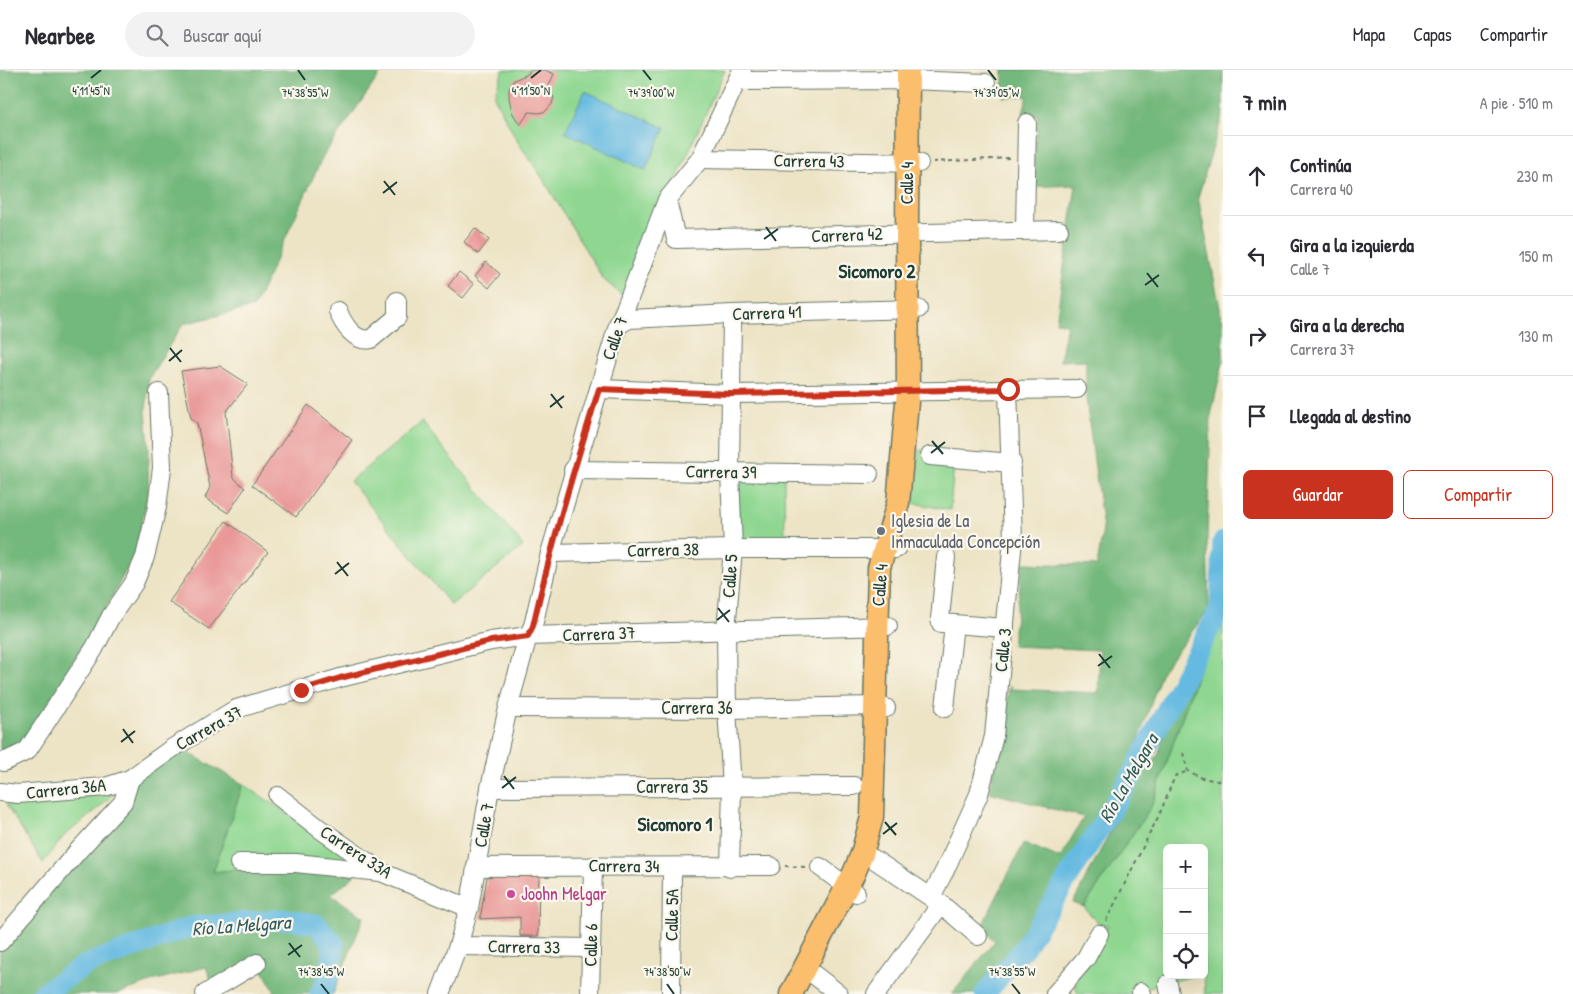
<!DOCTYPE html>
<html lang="es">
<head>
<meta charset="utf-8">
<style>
  body { margin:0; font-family:"Patrick Hand",sans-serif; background:#f2f2f3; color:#2b2b33 }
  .controls { position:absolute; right:15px; bottom:15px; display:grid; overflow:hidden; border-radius:8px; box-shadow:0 5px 20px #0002 }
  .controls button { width:45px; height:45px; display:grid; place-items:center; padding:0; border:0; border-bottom:1px solid #e1e1e2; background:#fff; color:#2b2b33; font:25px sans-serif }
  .stop { position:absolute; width:15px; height:15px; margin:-11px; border:4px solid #c8321e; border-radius:50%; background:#fff }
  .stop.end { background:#c8321e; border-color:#fff; box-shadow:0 1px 5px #0008 }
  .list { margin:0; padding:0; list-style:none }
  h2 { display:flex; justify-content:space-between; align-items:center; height:65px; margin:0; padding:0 20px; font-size:21px }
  h2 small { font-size:16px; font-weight:400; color:#7c7c81 }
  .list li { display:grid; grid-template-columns:32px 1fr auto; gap:15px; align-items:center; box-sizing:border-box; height:80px; padding:0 20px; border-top:1px solid #e1e1e2 }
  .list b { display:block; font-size:19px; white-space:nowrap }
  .list p { margin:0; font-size:16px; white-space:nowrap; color:#7c7c81 }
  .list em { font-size:16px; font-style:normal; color:#7c7c81 }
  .actions { display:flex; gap:10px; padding:15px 20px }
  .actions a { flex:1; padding:11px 0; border:1px solid #c8321e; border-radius:8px; text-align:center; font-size:18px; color:#c8321e }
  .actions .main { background:#c8321e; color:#fff }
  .icon { flex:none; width:28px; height:28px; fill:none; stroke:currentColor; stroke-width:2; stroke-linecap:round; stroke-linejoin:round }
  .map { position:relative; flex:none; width:1223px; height:924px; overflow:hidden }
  header { display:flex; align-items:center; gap:30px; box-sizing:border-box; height:70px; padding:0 25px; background:#fff; border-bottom:1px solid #e1e1e2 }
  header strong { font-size:24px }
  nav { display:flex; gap:28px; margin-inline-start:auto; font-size:18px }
  .search { width:350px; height:45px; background:#f2f2f3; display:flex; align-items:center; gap:12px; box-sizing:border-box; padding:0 18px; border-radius:28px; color:#7c7c81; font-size:19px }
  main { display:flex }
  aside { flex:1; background:#fff }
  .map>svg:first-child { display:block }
</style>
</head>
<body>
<header>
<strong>Nearbee</strong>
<div class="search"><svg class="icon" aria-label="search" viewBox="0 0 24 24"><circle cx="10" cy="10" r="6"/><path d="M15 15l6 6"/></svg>Buscar aquí</div>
<nav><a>Mapa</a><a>Capas</a><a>Compartir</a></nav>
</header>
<main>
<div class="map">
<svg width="1223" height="924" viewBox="0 0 1223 924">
  <rect width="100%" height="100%" fill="#fbf7ec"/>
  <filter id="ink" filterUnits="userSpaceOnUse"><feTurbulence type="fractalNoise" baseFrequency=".02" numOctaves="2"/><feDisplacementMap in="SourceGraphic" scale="10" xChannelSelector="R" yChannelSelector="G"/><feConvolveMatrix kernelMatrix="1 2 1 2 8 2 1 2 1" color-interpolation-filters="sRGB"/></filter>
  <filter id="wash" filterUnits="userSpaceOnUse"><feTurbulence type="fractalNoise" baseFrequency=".0096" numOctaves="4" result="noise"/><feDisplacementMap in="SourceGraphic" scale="20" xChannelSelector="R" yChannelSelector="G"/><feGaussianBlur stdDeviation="1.12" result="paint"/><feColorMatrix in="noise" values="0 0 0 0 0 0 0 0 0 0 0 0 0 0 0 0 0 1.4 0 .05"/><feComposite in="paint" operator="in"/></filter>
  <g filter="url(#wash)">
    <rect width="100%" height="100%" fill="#ede4c6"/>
    <!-- green -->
    <g fill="#8fd791" stroke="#578a62">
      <path d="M503 0H725L624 227 603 209 545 112 516 69 494 26Z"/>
      <path d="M422 352 523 476 451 535 350 411Z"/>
      <path d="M919 380 927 381 954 394 950 440 913 433Z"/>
      <path d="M784 406 785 472H739L737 408Z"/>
      <path d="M1223 541V924H1205L1204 905V778H1167V905H1196L1128 924H1078L1074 912 1098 881 1108 855 1099 854 1084 837 1152 735 1194 613Z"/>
      <path d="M243 714 356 789 354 793 249 783 236 790 234 800 213 802Z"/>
      <path d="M114 723 100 737 63 767 43 793 6 735Z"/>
    </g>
    <!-- forest -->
    <g fill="#73b87b" stroke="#497a58">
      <path d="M0 0H383L323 86 254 237 183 254 149 308 146 341 149 379 148 423 136 481 112 527 33 658 23 670 4 680H0Z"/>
      <path d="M1003 0H1223V43L1198 127 1223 254V292L1211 345 1207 468 1209 539 1162 601 1129 698 1023 872 980 924H952L995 871 981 858 1024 773 1060 788 1084 747 989 722 1010 615 1011 619 1098 623 1100 580 1012 576 1023 493 1097 496 1103 459 1086 329V290L1060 291 1067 254 1056 252 1076 115 1031 117 1038 46 1023 44 1027 26 1003 27Z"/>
      <path d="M1198 601 1152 735 1084 837 1073 833 1131 722 1158 685 1169 652Z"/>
      <path d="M182 679 243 714 213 802 250 798 355 805 331 825 364 847 333 924H276L258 892 213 914 206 897 156 910 117 924H0V861L135 709Z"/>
    </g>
    <!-- water -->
    <path fill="#65bae1" stroke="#427c8a" d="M585 21 665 58 645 100 565 62Z"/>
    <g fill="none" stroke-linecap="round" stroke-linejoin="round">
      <!-- river -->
      <g stroke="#65bae1" stroke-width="21">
        <path d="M42 924 85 895 190 857 286 849 316 854 334 874 330 904 320 924"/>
        <path d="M985 924 1024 878 1129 711 1220 539 1223 472"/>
      </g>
    </g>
    <g id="blocks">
      <!-- building -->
      <g fill="#e99897">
        <path d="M530 0H545L554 4 547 20 554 27 552 34 546 41 539 43 529 42 520 55 512 42 509 28V19L514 10 528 4Z"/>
        <path d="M475 158 489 170 478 184 464 172Z"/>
        <path d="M486 192 500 204 489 218 475 206Z"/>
        <path d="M459 202 474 214 463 228 448 216Z"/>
        <path d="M220 296 248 314 226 342 233 407 245 418 228 443 205 428 210 417 197 353 191 348 181 301Z"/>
        <path d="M308 335 352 370 296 447 252 415Z"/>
        <path d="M226 451 268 482 209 559 169 532Z"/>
        <path d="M539 800 538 866H520V847L480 849 488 801Z"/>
      </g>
    </g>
  </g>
  <g filter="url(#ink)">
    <use href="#blocks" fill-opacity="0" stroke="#677767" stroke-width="1"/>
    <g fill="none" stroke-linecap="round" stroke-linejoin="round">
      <!-- minor casing -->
      <g stroke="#677767" stroke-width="20">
        <g id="minor">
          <path d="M737 11 908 10 986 13"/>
          <path d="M700 89 919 93"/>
          <path d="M667 130 676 169 1059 160"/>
          <path d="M1025 160 1027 53"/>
          <path d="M338 241C343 254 355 273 371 269L397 247V231"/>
          <path d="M618 255 629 249 732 244 918 239"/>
          <path d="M599 319 731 324 1077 319"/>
          <path d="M930 386 1012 393"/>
          <path d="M573 400 869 404"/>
          <path d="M550 483 733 479H896"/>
          <path d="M946 487 940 549 941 553 1005 558"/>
          <path d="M508 638 727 639 875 636 886 638"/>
          <path d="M945 638 954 554"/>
          <path d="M0 691 4 692 27 681 94 579 111 546 134 513 145 487 157 437 162 398 159 323"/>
          <path d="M490 718 854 716"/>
          <path d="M0 722 18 724 105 717 130 709"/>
          <path d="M278 726 320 759 383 803 469 838"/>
          <path d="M862 784 872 788 941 834 978 866"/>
          <path d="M239 793H296L380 802"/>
          <path d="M476 797 771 796"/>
          <path d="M820 797 856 823"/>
          <path d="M730 798 732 717 727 639 726 560 733 479 730 402 732 244"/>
          <path d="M931 827 945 800 979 724 994 666 1013 470 1008 319"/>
          <path d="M0 872 77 782 123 732 130 709 171 679 236 639 340 608 491 571 528 566 888 556"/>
          <path d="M458 876 591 878"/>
          <path d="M813 904 839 924"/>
          <path d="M1168 914 1170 924"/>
          <path d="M1141 922 1142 924"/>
          <path d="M205 924 257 893"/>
          <path d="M440 924 458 876 469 838 490 718 508 638 528 566 533 556 550 483 618 255 625 239 667 130 700 89 742 0"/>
          <path d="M590 924 593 796"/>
          <path d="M671 924 672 797"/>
          <path d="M876 924 941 834"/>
          <path d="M1055 924 1086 888 1099 864"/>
        </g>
      </g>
      <!-- major casing -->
      <g stroke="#677767" stroke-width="25">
        <path id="major" d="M791 924 854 803 862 784 872 747 879 498 898 433 908 321 907 163 908 0"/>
      </g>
      <!-- path -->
      <g stroke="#677767" stroke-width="2" stroke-dasharray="4 4" stroke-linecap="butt">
        <path d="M933 92 1011 88"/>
        <path d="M1183 683 1188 701 1202 708 1223 712"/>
        <path d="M785 796 805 797"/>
        <path d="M1106 851 1160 743 1175 706 1188 701"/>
      </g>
      <!-- minor -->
      <use href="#minor" stroke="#fff" stroke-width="18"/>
      <!-- major -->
      <use href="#major" stroke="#fabe6d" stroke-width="22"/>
    </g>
  </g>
  <g fill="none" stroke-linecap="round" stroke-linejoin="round" filter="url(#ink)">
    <!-- route -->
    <path stroke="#c8321e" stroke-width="6" d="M301 620 340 608 491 571 528 566 533 556C551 476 574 398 599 319L731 324 1008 319"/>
  </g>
  <!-- ticks -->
  <path fill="none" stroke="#1f3d34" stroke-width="2" d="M298 0 305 10M643 0 651 10M988 0 996 10M91 8 101 0M531 8 541 0M384 111 395 125M383 123 397 112M766 157 776 171M764 169 778 159M1147 203 1158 217M1145 215 1159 205M170 278 181 292M169 291 182 280M551 324 562 338M550 337 564 326M932 371 943 384M931 383 945 372M337 492 348 506M335 504 349 493M718 538 729 552M717 550 730 540M1099 584 1110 598M1098 596 1112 586M123 659 133 673M121 672 135 661M504 706 514 719M502 718 516 707M885 752 896 765M883 764 897 753M289 873 300 887M288 885 302 875M321 914 329 924M667 914 674 924M1012 914 1020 924"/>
  <!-- markers -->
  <circle fill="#6b7280" stroke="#fbf7ec" stroke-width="2" cx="881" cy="461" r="5"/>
  <circle fill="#d1479c" stroke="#fbf7ec" stroke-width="2" cx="511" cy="824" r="5"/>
  <g text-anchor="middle" stroke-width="4.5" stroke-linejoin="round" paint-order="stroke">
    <!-- street labels -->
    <g font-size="18" fill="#1f3d34" stroke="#fbf7ec">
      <text transform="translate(809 91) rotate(1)" y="6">Carrera 43</text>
      <text transform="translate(907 113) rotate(-89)" y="6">Calle 4</text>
      <text transform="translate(847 165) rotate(-2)" y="6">Carrera 42</text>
      <text transform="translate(767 243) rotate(-2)" y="6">Carrera 41</text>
      <text transform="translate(615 268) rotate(-71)" y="6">Calle 7</text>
      <text transform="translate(721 402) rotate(1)" y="6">Carrera 39</text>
      <text transform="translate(663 480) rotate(-1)" y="6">Carrera 38</text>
      <text transform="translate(730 506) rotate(-86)" y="6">Calle 5</text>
      <text transform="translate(880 515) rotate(-85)" y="6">Calle 4</text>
      <text transform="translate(599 564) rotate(-2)" y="6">Carrera 37</text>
      <text transform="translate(1003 580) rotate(-84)" y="6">Calle 3</text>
      <text x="697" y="644">Carrera 36</text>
      <text transform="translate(209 658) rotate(-29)" y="6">Carrera 37</text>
      <text x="672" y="723">Carrera 35</text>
      <text transform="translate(66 719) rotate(-6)" y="6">Carrera 36A</text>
      <text transform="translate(484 755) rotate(-80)" y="6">Calle 7</text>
      <text transform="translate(356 782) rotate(33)" y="6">Carrera 33A</text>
      <text transform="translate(624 796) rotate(1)" y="6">Carrera 34</text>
      <text transform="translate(672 845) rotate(-89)" y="6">Calle 5A</text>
      <text transform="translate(591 875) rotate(-89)" y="6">Calle 6</text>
      <text transform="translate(524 877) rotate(1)" y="6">Carrera 33</text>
    </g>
    <!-- worship labels -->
    <g font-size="18" fill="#5b616d" stroke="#fbf7ec" text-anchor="start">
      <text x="891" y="457">Iglesia de La<tspan x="891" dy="21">Inmaculada Concepción</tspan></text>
    </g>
    <!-- hotel labels -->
    <g font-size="18" fill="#b23c85" stroke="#fbf7ec" text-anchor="start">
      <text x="521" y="830">Joohn Melgar</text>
    </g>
    <!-- neighbourhood labels -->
    <g font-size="19" font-weight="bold" fill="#1f3d34" stroke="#fbf7ec">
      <text x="877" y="208">Sicomoro 2</text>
      <text x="675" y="761">Sicomoro 1</text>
    </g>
    <!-- water labels -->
    <g font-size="19" font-style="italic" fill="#305c5f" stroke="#fbf7ec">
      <text transform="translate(1128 708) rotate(-60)" y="7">Río La Melgara</text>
      <text transform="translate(241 855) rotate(-4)" y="7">Río La Melgara</text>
    </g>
  </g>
  <g font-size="12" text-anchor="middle" fill="#1f3d34" stroke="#fbf7ec" stroke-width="4.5" stroke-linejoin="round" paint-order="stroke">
    <text x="91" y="25">4°11'45"N</text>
    <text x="531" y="25">4°11'50"N</text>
    <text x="651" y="27">74°39'00"W</text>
    <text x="996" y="27">74°39'05"W</text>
    <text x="305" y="27">74°38'55"W</text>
    <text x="321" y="906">74°38'45"W</text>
    <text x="667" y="906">74°38'50"W</text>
    <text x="1012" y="906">74°38'55"W</text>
  </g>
</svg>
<div class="controls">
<button>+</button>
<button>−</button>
<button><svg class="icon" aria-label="locate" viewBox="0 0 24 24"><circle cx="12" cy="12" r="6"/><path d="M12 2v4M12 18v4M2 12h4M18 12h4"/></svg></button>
</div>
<div class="stop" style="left:1008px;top:319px"></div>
<div class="stop end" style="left:301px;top:620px"></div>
</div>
<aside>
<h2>7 min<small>A pie · 510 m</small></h2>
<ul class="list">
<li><svg class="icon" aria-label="ahead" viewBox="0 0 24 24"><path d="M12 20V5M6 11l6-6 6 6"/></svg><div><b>Continúa</b><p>Carrera 40</p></div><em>230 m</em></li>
<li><svg class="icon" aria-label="left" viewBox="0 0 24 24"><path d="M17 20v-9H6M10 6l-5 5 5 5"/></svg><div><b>Gira a la izquierda</b><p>Calle 7</p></div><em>150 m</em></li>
<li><svg class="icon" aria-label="right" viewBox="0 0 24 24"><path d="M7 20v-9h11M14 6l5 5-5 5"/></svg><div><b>Gira a la derecha</b><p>Carrera 37</p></div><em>130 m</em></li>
<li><svg class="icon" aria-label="arrive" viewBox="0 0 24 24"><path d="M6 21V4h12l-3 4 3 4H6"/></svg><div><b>Llegada al destino</b></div></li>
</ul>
<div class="actions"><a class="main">Guardar</a><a>Compartir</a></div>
</aside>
</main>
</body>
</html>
